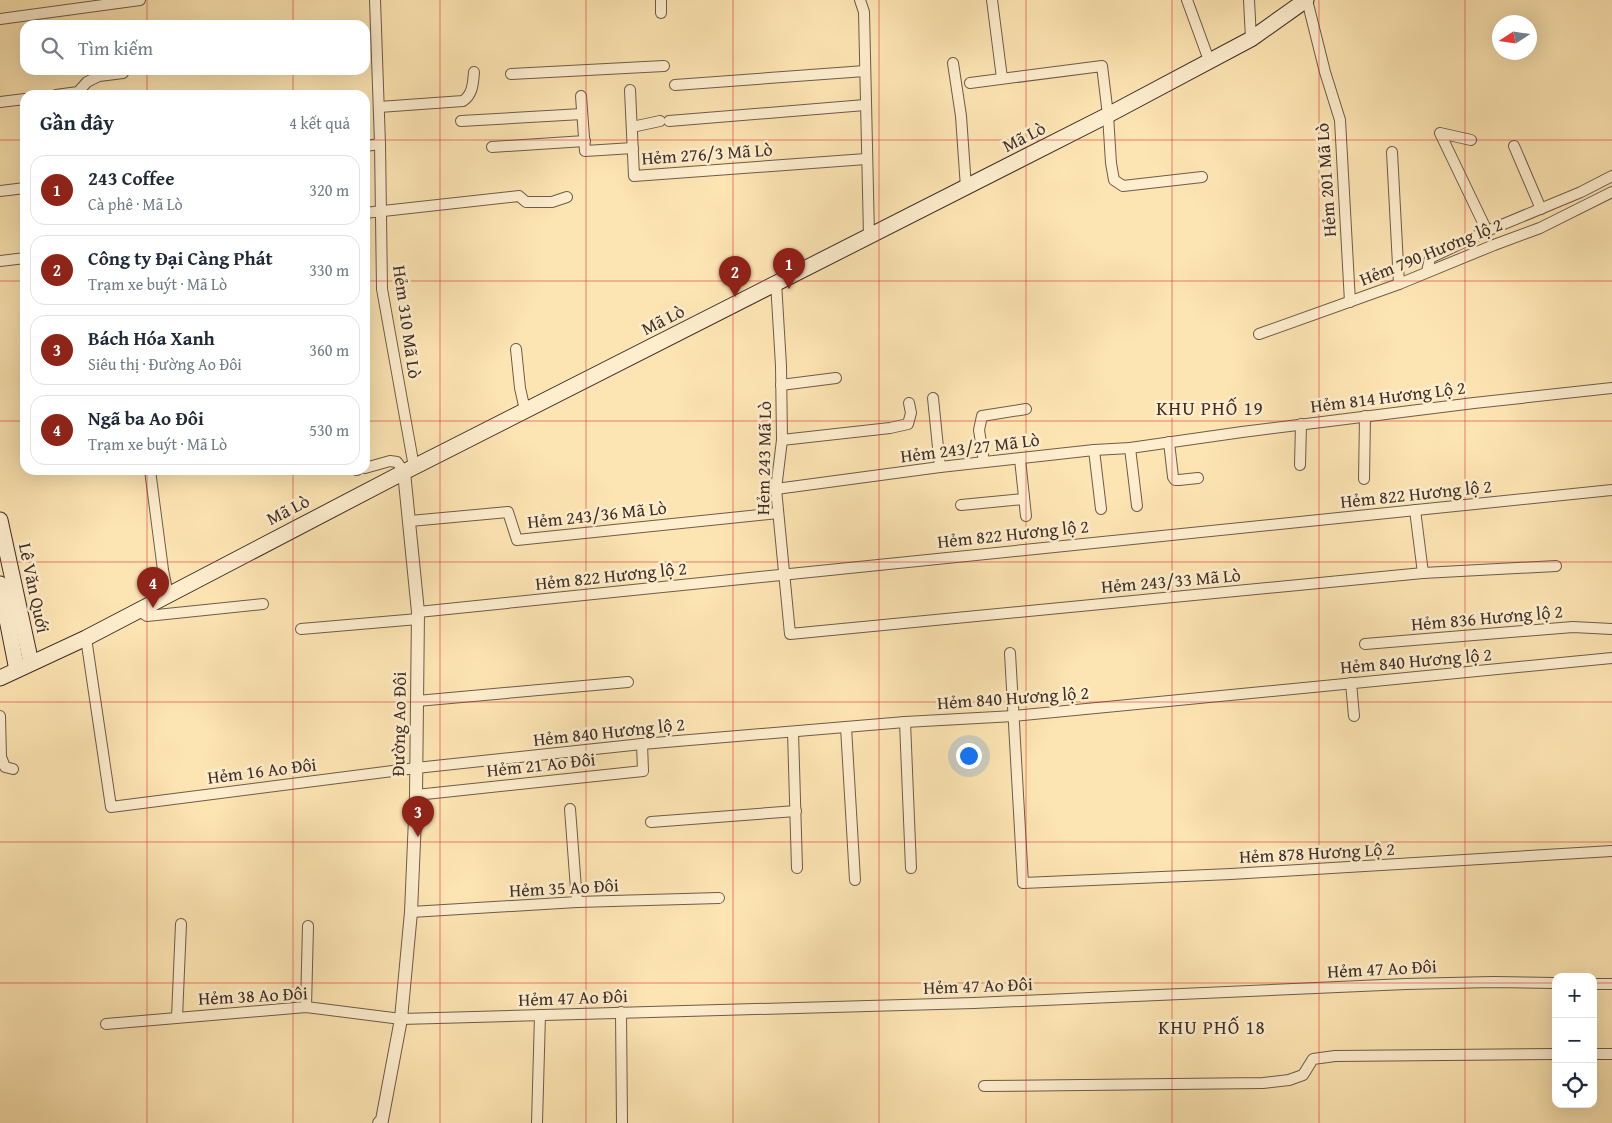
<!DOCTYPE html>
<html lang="vi">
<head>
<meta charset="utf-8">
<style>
  body { margin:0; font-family:"Gentium Book Plus",serif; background:#f2f2f3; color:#1f2937 }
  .controls { position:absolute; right:15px; bottom:15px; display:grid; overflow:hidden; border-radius:10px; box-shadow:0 5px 20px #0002 }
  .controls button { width:45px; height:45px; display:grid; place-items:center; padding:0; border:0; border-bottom:1px solid #e0e1e3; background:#fff; color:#1f2937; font:25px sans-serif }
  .compass { position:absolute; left:1492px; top:15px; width:45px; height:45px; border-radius:50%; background:#fff; box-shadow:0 5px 20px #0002; rotate:258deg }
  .you { position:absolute; left:968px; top:755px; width:18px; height:18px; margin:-12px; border:4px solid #fff; border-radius:50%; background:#1a73e8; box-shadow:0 0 0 8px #1a73e833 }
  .badge { display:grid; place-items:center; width:32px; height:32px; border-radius:50%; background:#8f2418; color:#fff; font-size:16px; font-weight:700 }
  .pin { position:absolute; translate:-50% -41px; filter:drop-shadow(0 1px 2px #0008) }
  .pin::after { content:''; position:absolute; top:26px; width:18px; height:15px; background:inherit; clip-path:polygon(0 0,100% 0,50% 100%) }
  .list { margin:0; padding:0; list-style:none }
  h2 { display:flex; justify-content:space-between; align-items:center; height:65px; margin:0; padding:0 20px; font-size:21px }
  h2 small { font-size:16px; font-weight:400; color:#747a83 }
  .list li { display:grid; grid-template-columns:32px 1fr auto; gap:15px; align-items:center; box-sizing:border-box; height:70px; margin:0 10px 10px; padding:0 10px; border:1px solid #e0e1e3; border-radius:15px }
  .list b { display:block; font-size:19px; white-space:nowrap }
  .list p { margin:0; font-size:16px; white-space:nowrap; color:#747a83 }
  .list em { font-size:16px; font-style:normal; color:#747a83 }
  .icon { flex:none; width:28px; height:28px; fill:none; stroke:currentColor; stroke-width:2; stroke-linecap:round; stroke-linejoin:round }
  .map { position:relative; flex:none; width:1612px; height:1123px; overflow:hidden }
  .search { position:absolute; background:#fff; box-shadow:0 5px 20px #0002; left:20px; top:20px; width:350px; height:55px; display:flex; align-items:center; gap:12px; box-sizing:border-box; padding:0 18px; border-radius:15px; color:#747a83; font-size:19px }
  .panel { position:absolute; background:#fff; box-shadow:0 5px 20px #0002; left:20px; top:90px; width:350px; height:385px; border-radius:15px }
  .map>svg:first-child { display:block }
</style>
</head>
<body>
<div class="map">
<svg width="1612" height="1123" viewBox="0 0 1612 1123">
  <rect width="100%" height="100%" fill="#fde5b3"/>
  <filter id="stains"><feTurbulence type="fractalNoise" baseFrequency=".004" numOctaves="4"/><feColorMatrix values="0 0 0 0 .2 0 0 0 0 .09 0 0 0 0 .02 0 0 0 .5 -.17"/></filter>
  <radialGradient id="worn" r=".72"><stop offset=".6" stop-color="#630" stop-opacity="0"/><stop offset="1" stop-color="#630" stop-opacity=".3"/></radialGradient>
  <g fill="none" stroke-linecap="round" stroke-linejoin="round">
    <!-- minor casing -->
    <g stroke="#6e5b49" stroke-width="12">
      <g id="minor">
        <path d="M375 0 380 144 382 289 414 467"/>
        <path d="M860 0 864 12 869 236"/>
        <path d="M992 0 1002 78"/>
        <path d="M1187 0 1210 63"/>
        <path d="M1249 0 1251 39"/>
        <path d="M1307 0 1325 72 1340 120 1350 302"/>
        <path d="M661 13V0"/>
        <path d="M0 19 140 0"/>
        <path d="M953 63 961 116 966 188"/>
        <path d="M511 74 664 66"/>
        <path d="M970 83 1102 66 1108 115 1111 163 1114 180 1123 186 1202 177"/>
        <path d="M675 85 865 71"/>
        <path d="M630 90 634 176 866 159"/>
        <path d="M56 95 78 92 87 82 99 76 123 73"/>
        <path d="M581 96 585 151 633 148"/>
        <path d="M0 102 25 99"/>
        <path d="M379 107 463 101C473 94 473 83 474 72"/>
        <path d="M461 121 582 114"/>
        <path d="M669 121 865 105"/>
        <path d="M632 127 660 121"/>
        <path d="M1471 140 1440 133 1487 231"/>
        <path d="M365 146 380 144"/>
        <path d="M1514 146 1541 209"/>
        <path d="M492 147 585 141"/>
        <path d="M1392 152 1399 284"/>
        <path d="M0 191 25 188"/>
        <path d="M365 213 519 196 526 202H552L567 197"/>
        <path d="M0 261 25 258"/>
        <path d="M1427 272 1430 258 1487 231 1581 192 1612 176"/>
        <path d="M776 282 781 366 782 440 776 489 790 634 1423 573 1556 566"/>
        <path d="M1259 334 1399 284 1494 245 1540 228 1612 192"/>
        <path d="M516 349 520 388 525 410"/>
        <path d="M781 385 836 378"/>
        <path d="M933 398 940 467"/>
        <path d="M782 440 890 428 908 424 911 413 909 403"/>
        <path d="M1169 442 1173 477 1175 480H1179L1198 478"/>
        <path d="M1130 448 1137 506"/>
        <path d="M1094 450 1101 509"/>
        <path d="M1020 459 1026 516"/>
        <path d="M984 462 979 430 982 416 1026 409"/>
        <path d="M1300 465 1301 424"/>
        <path d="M365 468 390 461 397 462 404 472"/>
        <path d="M150 470 163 570 168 595"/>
        <path d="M356 470H357"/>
        <path d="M1364 479 1365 416"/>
        <path d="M776 489 940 467 1094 450 1130 448 1242 432 1474 403 1612 388"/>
        <path d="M961 505 1024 499"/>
        <path d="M1415 510 1423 573"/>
        <path d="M410 521 508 512 517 540 778 513"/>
        <path d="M139 611 147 616 263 604"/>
        <path d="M418 612 1612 490"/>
        <path d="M301 629 418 619"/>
        <path d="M86 638 111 807 416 768 642 744 905 722 1014 716 1612 658"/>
        <path d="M1365 644 1573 627 1612 629"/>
        <path d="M1010 653 1023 883 1231 874 1612 851"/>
        <path d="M1351 683 1354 716"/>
        <path d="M417 701 628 682"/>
        <path d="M0 716 1 757 5 767 13 769"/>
        <path d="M905 722 911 868"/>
        <path d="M846 727 855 880"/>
        <path d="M793 732 797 868"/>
        <path d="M416 795 643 771 642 744"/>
        <path d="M570 809 577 902"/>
        <path d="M651 822 796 811"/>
        <path d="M411 912 577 902 719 898"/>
        <path d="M1593 984H1612"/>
        <path d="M306 1007 308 926"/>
        <path d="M621 1012 622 1123"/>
        <path d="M177 1017 181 924"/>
        <path d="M106 1024 306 1007 401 1019 974 1003 1406 984 1493 982 1556 983"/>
        <path d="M1593 1054H1612"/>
        <path d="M984 1086 1263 1083 1289 1080 1303 1075 1313 1059 1335 1056 1556 1054"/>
        <path d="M537 1123 540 1015"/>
      </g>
    </g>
    <!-- tertiary casing -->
    <g stroke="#6e5b49" stroke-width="14">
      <path id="tertiary" d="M379 1123 382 1120 401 1019 411 912 416 795 418 612 404 472"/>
    </g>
    <!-- secondary casing -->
    <g stroke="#3e2d26" stroke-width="17">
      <g id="secondary">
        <path d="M0 520 31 663"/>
        <path d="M0 584 17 670"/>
        <path d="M0 678 86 638 404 472 1108 115 1251 39 1306 0"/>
      </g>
    </g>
    <!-- minor -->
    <use href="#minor" stroke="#feeece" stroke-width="10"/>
    <!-- tertiary -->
    <use href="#tertiary" stroke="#feeece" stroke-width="12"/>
    <!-- secondary -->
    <use href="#secondary" stroke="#feeece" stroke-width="15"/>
  </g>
  <!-- grid -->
  <path fill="none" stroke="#d62828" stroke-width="1" stroke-opacity="0.55" d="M147 0V25M293 0V25M440 0V1123M586 0V1123M733 0V1123M879 0V1123M1026 0V1123M1172 0V1123M1319 0V1123M1465 0V1123M147 70V95M293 70V95M0 140H25M365 140H1612M0 281H25M365 281H1612M0 421H25M365 421H1612M147 470V1123M293 470V1123M0 562H1612M0 702H1612M0 842H1612M0 983H1556M1593 983H1612"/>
  <g text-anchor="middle" stroke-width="5" stroke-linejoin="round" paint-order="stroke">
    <!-- street labels -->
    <g font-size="18" fill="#3e2d26" stroke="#feeece">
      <text transform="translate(1024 137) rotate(-27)" y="6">Mã Lò</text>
      <text transform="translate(707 154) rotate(-4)" y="6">Hẻm 276/3 Mã Lò</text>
      <text transform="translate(1326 180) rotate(-94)" y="6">Hẻm 201 Mã Lò</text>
      <text transform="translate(1431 252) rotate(-22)" y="6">Hẻm 790 Hương lộ 2</text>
      <text transform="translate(663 320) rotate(-27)" y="6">Mã Lò</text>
      <text transform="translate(407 322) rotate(82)" y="6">Hẻm 310 Mã Lò</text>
      <text transform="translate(1388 397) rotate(-7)" y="6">Hẻm 814 Hương Lộ 2</text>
      <text transform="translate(970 448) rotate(-7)" y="6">Hẻm 243/27 Mã Lò</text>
      <text transform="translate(764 458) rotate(-89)" y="6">Hẻm 243 Mã Lò</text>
      <text transform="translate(1416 494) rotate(-6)" y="6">Hẻm 822 Hương lộ 2</text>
      <text transform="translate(288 510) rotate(-27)" y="6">Mã Lò</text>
      <text transform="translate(597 515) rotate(-6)" y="6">Hẻm 243/36 Mã Lò</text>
      <text transform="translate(1013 534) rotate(-6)" y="6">Hẻm 822 Hương lộ 2</text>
      <text transform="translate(611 576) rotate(-6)" y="6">Hẻm 822 Hương lộ 2</text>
      <text transform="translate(1171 581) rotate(-5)" y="6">Hẻm 243/33 Mã Lò</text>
      <text transform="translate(34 588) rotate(78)" y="6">Lê Văn Quới</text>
      <text transform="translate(1487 618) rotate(-5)" y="6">Hẻm 836 Hương lộ 2</text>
      <text transform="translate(1416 661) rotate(-5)" y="6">Hẻm 840 Hương lộ 2</text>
      <text transform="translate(1013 698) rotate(-4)" y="6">Hẻm 840 Hương lộ 2</text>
      <text transform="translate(399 724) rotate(-89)" y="6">Đường Ao Đôi</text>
      <text transform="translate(609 732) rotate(-6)" y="6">Hẻm 840 Hương lộ 2</text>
      <text transform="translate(541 765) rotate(-6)" y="6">Hẻm 21 Ao Đôi</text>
      <text transform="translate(262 771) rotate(-7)" y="6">Hẻm 16 Ao Đôi</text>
      <text transform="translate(1317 853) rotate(-3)" y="6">Hẻm 878 Hương Lộ 2</text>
      <text transform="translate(564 888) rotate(-3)" y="6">Hẻm 35 Ao Đôi</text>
      <text transform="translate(1382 969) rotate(-3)" y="6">Hẻm 47 Ao Đôi</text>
      <text transform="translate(978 986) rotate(-2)" y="6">Hẻm 47 Ao Đôi</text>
      <text transform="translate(253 996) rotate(-3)" y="6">Hẻm 38 Ao Đôi</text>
      <text transform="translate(573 998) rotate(-2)" y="6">Hẻm 47 Ao Đôi</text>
    </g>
    <!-- neighbourhood labels -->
    <g font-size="19" letter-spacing="1" fill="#3e2d26" stroke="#feeece">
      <text x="1210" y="415">KHU PHỐ 19</text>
      <text x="1212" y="1034">KHU PHỐ 18</text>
    </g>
  </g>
  <rect width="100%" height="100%" filter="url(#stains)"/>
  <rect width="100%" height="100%" fill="url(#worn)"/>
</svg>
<div class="controls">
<button>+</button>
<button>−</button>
<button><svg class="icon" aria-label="locate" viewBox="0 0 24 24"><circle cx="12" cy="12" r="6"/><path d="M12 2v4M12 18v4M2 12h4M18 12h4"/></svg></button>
</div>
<svg class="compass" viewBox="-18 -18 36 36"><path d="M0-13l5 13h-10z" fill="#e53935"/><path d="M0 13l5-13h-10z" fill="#747a83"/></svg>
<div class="you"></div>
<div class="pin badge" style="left:789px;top:289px">1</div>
<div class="pin badge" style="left:735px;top:297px">2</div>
<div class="pin badge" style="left:418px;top:837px">3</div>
<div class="pin badge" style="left:153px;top:608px">4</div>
<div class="search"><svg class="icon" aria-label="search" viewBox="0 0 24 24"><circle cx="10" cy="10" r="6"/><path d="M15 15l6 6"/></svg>Tìm kiếm</div>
<section class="panel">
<h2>Gần đây<small>4 kết quả</small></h2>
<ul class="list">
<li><span class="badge">1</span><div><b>243 Coffee</b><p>Cà phê · Mã Lò</p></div><em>320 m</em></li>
<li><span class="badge">2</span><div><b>Công ty Đại Càng Phát</b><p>Trạm xe buýt · Mã Lò</p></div><em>330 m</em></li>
<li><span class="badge">3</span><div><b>Bách Hóa Xanh</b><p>Siêu thị · Đường Ao Đôi</p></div><em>360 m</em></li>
<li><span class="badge">4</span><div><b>Ngã ba Ao Đôi</b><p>Trạm xe buýt · Mã Lò</p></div><em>530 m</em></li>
</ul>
</section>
</div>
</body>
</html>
